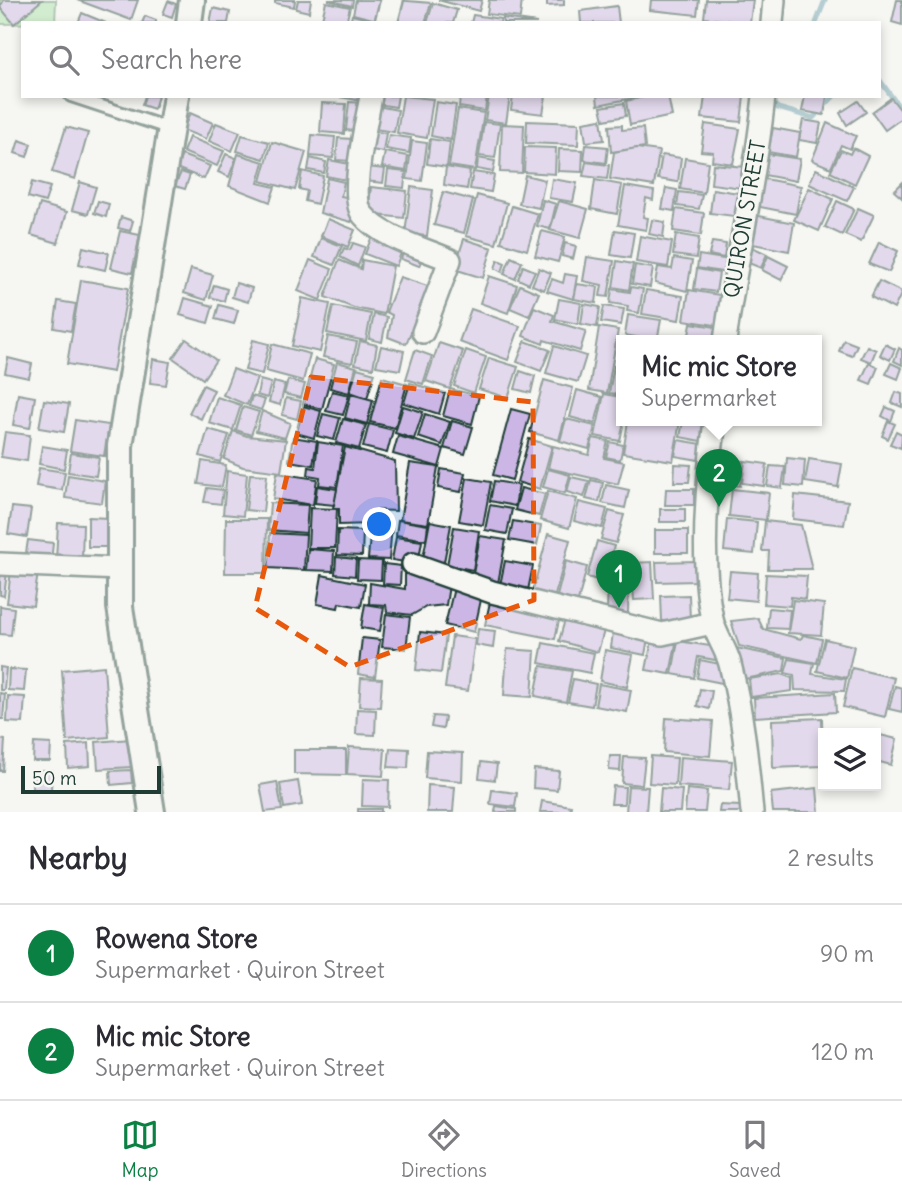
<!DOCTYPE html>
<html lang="en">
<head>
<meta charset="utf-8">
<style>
  body { margin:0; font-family:Delius,sans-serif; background:#f2f2f3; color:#2b2b33 }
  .controls { position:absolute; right:21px; bottom:21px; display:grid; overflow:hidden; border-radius:0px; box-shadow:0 4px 10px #0003 }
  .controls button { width:63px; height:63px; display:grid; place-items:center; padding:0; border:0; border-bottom:2px solid #e1e1e2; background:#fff; color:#2b2b33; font:35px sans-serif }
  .scale { position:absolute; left:21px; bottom:18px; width:140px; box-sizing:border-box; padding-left:7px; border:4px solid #1f3d34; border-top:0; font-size:19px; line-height:24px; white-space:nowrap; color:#1f3d34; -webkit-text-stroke:5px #f6f6f2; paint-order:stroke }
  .you { position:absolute; left:380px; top:525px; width:24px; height:24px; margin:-18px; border:5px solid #fff; border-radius:50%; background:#1a73e8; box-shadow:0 0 0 10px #1a73e833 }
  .badge { display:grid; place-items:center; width:46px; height:46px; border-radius:50%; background:#0b8043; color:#fff; font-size:23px; font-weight:700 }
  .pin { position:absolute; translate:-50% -58px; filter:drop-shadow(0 2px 4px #0008) }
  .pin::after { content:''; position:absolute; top:37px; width:24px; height:21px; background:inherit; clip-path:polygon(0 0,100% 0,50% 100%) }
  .popup { position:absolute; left:616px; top:335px; width:206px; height:91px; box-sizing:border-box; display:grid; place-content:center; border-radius:0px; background:#fff; filter:drop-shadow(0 2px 5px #0005); font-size:23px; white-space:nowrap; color:#7c7c81 }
  .popup b { font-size:26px; color:#2b2b33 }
  .popup::after { content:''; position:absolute; left:50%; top:100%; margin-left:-14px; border:14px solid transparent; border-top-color:#fff }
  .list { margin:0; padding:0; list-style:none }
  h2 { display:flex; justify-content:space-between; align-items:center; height:91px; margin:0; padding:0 28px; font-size:30px }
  h2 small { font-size:23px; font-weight:400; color:#7c7c81 }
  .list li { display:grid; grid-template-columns:46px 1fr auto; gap:21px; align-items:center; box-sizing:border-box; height:98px; padding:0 28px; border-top:2px solid #e1e1e2 }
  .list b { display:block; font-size:26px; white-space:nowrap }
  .list p { margin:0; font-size:23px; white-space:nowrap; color:#7c7c81 }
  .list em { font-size:23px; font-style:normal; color:#7c7c81 }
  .icon { flex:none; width:38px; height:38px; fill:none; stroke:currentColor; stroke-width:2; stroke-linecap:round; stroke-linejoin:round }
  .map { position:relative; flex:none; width:902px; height:812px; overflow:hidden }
  .search { position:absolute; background:#fff; box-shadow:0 4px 10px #0003; left:21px; right:21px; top:21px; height:77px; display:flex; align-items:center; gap:18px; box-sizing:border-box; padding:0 24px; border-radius:0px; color:#7c7c81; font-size:26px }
  .sheet { height:287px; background:#fff }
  nav { display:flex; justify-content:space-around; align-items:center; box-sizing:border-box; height:98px; border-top:2px solid #e1e1e2; background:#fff; font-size:19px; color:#7c7c81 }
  nav a { display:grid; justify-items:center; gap:4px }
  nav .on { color:#0b8043 }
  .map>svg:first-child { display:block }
</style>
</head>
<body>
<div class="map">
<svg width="902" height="812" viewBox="0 0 902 812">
  <rect width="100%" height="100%" fill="#f6f6f2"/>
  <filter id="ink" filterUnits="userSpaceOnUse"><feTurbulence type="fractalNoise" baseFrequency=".0143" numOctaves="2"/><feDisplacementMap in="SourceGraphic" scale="14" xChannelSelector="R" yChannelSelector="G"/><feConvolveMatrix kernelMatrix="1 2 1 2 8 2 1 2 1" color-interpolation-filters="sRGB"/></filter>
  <g filter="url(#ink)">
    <!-- green -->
    <path fill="#a6e0a5" stroke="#628e6c" stroke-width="2" d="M0 0H56L55 23 0 24Z"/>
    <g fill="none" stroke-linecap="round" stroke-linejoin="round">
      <!-- stream -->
      <g stroke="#669caa" stroke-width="5">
        <path d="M816 23 825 0"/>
        <path d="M879 79 902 111"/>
        <path d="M770 101 778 108 813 118 834 96"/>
      </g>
    </g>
    <!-- building -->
    <g fill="#ccb6e6" stroke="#1f3d34" stroke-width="2">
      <path d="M4 0H42L14 24 0 7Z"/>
      <path d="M77 0H138L131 20Z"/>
      <path d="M275 0H295L294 7 275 3Z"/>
      <path d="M298 0H311L309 12 296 9Z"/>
      <path d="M328 0H353L352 6Z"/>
      <path d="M356 0H390L385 22 353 14Z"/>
      <path d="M396 0 431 3 425 23H388Z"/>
      <path d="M438 0H482L479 11Z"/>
      <path d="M489 0H522L520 18 487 14Z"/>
      <path d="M547 0H564V5L547 6Z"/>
      <path d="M651 0H699L697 15 650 10Z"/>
      <path d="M706 0H753L750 23 704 18Z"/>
      <path d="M897 0H902V25L892 22Z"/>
      <path d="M168 1 176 4 172 17 163 14Z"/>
      <path d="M326 2 350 7 346 23H321Z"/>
      <path d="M433 3 457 10 453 23H427Z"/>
      <path d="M617 6 619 23H581L580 11Z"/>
      <path d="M213 8 230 12 228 23H210Z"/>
      <path d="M82 13 106 23H78Z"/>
      <path d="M352 15 384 23H350Z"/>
      <path d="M473 15 501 19 500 23H471Z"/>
      <path d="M145 16 156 20V23H142Z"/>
      <path d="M503 18 537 23H503Z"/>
      <path d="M145 96H158L154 109 142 105Z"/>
      <path d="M334 96H364L363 101Z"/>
      <path d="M373 96H398L396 107 371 103Z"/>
      <path d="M403 96 433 99 427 138 397 133Z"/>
      <path d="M460 96H487L485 111 459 107Z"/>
      <path d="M489 96H510L506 123 485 120Z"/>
      <path d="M513 96H546L543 114 511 110Z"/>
      <path d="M597 96H633V98L598 105Z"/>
      <path d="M648 96H668L672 116 630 125 626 101Z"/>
      <path d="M705 96H744L741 122 702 118Z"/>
      <path d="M805 96H827L824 115 802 111Z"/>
      <path d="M891 98 902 112V118L885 130 872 112Z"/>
      <path d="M858 101 866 112 847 125 840 113Z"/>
      <path d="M349 102 365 103 363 132 346 130Z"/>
      <path d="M436 102 456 105 451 140 431 136Z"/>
      <path d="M322 103 346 104 344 134 320 132Z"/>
      <path d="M624 103 626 116 604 120 601 107Z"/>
      <path d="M372 105 398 110 394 132 368 128Z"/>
      <path d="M458 109 484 113 475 170 449 166Z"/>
      <path d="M190 113 213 123 206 139 183 130Z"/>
      <path d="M601 119 604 140 586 142 583 122Z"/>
      <path d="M803 120 821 123 817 143 799 140Z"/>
      <path d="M527 121 579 123 578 145 526 143Z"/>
      <path d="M484 122 500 124 495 158 479 156Z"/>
      <path d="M216 123 240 132 232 151 209 141Z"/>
      <path d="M827 123 856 136 850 149 841 145 831 168 812 160Z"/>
      <path d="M502 124 524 125 522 173 500 172Z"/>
      <path d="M705 124 740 129 733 164 712 161 713 152 701 151Z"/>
      <path d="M622 125V130L643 128 645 147 611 152 609 126Z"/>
      <path d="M66 127 88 133 75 179 52 172Z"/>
      <path d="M773 128 800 133 796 157 768 152Z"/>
      <path d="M369 131 386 133 383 152 366 149Z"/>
      <path d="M242 135 269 142 264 159 237 151Z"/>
      <path d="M312 135 335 137 333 158 310 156Z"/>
      <path d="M389 135 411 138 409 153 386 149Z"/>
      <path d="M189 137 224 151 217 166 183 152Z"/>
      <path d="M338 138 352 139 351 161 336 160Z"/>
      <path d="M430 139 450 142 447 167 427 164Z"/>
      <path d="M19 140 31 144 27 157 15 153Z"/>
      <path d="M412 141 427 143 422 181 407 179Z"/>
      <path d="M272 142 306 152 295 190 261 181Z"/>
      <path d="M586 145 608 147 606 163 584 160Z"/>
      <path d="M525 147 556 148 555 174 524 172Z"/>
      <path d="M637 148 659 151 654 186 610 179 614 152Z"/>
      <path d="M853 148 868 156 855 184 830 172 841 150 850 154Z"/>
      <path d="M559 149 583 150 582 172 558 171Z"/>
      <path d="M385 152 408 156 406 171 382 167Z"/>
      <path d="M226 154 236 158 229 177 218 172Z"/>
      <path d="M238 154 264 162 258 183 275 187 270 202 229 186Z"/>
      <path d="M768 154 800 159 796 181 764 175Z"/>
      <path d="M182 155 210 166 204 179 176 168Z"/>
      <path d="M662 155 681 158 678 182 658 179Z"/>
      <path d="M310 158 326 162 324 173 308 170Z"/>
      <path d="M478 158 495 161 493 172 477 169Z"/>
      <path d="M685 158 708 162 704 193 680 189Z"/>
      <path d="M329 160 360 166 357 182 326 176Z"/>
      <path d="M586 162 609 165 607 179 583 176Z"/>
      <path d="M713 164 745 167 742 188 711 184Z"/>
      <path d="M367 167 385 169 383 183 365 181Z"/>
      <path d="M446 167 470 171 467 189 444 185Z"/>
      <path d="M816 169 854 187 847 201 809 184Z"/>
      <path d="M388 170 406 172 404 188 386 186Z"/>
      <path d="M302 171 323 176 317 204 305 201 307 191 299 189Z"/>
      <path d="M181 172 190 175 185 189 175 186Z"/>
      <path d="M473 172 494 175 491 192 470 189Z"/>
      <path d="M525 175 545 180 539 208 519 204Z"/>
      <path d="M327 178 344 182 341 196 356 199 351 222 320 213Z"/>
      <path d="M760 178 801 186 796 214 755 206Z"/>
      <path d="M552 179 577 183 573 202 549 198Z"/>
      <path d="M595 180 622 185 617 214 591 209Z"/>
      <path d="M32 182 50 187 45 202 28 197Z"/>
      <path d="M80 182 96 187 88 214 72 210Z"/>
      <path d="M902 183V198L894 191Z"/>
      <path d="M625 186 654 191 653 200 646 198 643 217 648 218 646 230 618 225Z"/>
      <path d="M371 187 407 191 404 218 368 214Z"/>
      <path d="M411 187 433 190 427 236 405 234Z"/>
      <path d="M666 188 677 190 674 211 662 209Z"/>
      <path d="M809 188 833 199 819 231 794 220Z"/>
      <path d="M713 189 745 194 741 217 710 213Z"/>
      <path d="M443 192 473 200 464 233 434 225Z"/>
      <path d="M679 192 702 195 699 209 677 206Z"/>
      <path d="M477 195 507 203 496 244 466 236Z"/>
      <path d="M543 200 556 204 550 229 537 226Z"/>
      <path d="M98 201 109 204 106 217 94 213Z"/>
      <path d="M559 201 588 209 580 238 550 230Z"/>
      <path d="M837 201 854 209 842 235 825 227Z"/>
      <path d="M40 204 67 212 58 243 31 235Z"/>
      <path d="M512 206 538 214 527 250 501 242Z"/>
      <path d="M858 208 874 215 861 242 845 235Z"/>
      <path d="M676 209 704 213 701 235 673 231Z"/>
      <path d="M754 215 794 223 789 251 748 243Z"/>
      <path d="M121 217 133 221 130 231 118 228Z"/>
      <path d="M328 219 355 230 348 247 321 236Z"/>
      <path d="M652 220 665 222 663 237 649 234Z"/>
      <path d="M615 230 634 233 630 258 611 255Z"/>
      <path d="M120 231 140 235 132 273 111 268Z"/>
      <path d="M374 231 405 243 396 266 365 254Z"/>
      <path d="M542 231 565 237 558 262 535 256Z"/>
      <path d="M676 234 699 238 696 258 673 255Z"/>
      <path d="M640 236 672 242 668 267 636 262Z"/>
      <path d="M321 238 342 246 334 265 314 257Z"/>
      <path d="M464 239 492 248 483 278 454 269Z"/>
      <path d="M712 242 726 244 724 258 709 255Z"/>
      <path d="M879 242 898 251 889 272 869 264Z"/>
      <path d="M353 243 365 247 358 266 340 257 344 248 350 250Z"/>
      <path d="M565 243 576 246 573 259 562 256Z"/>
      <path d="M406 244 425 251 419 266 401 259Z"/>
      <path d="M83 247 109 253 105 270 79 264Z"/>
      <path d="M752 247 767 254 761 268 746 262Z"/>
      <path d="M699 255 730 260 728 273 697 268Z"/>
      <path d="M768 256 788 266 781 280 762 270Z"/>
      <path d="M511 257 522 262 515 279 504 274Z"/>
      <path d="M587 257 614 261 608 297 600 296 602 285 583 281Z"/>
      <path d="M674 258 692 261 687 291 655 283 658 267 672 269Z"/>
      <path d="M310 260 332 269 320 300 298 291Z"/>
      <path d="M339 260 361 269 362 260 393 266 384 314 354 308 325 297Z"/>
      <path d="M498 260 505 263 502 272 495 268Z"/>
      <path d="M617 261 633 264 629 290 613 287Z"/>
      <path d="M635 265 653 268 650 287 632 284Z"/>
      <path d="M523 266 535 271 529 284 518 279Z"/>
      <path d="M539 268 551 273 544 290 532 285Z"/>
      <path d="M191 269 213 275 206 300 184 293Z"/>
      <path d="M697 269 719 273 716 292 694 289Z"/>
      <path d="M565 274 577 276 573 299 547 291 552 279 563 283Z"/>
      <path d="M489 276 517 285 508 313 480 303Z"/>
      <path d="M400 277 434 288 415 336 410 334 406 344 388 337 392 315 386 312Z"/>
      <path d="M81 280 128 288 113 372 67 364Z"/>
      <path d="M879 281 902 292 894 309 871 297Z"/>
      <path d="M236 283 252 288 248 302 232 297Z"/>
      <path d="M577 284 598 287 596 303 574 299Z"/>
      <path d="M214 285 227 289 224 301 210 297Z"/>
      <path d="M520 285 539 293 529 316 510 308Z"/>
      <path d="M631 287 643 289 639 313 627 311 628 306 610 303 612 289 630 292Z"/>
      <path d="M646 290 683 296 679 320 642 314Z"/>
      <path d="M689 290 726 296 721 326 684 320Z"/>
      <path d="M185 298 213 306 208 323 180 315Z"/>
      <path d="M302 298 330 304 320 352 292 346Z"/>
      <path d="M559 299 581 303 578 324 555 319Z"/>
      <path d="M58 301 76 304 71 331 54 328Z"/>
      <path d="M584 304 600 307 597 327 581 324Z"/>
      <path d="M219 305 238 310 234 324 215 319Z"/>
      <path d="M333 306 371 314 366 341 327 333Z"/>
      <path d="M604 306 624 309 621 325 601 322Z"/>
      <path d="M534 307 554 315 552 321 586 331 580 351 544 340 543 344 523 336Z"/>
      <path d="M471 309 520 326 508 360 459 342Z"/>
      <path d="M374 314 387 317 382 342 369 339Z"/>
      <path d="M628 315 661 320 657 341 625 335Z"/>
      <path d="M691 323 716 327 714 341H688Z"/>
      <path d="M599 327 618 330 607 393 589 390Z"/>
      <path d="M328 336 357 342 352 363 323 357Z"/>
      <path d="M186 339 216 360 203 379 173 358Z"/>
      <path d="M253 340 269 344 262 374 245 370Z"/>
      <path d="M844 340 857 345 852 356 839 351Z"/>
      <path d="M360 341 377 345 373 368 355 364Z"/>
      <path d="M525 341 550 350 541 371 517 362Z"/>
      <path d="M439 343 463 351 450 389 426 381Z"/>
      <path d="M272 344 310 354 303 381 266 371Z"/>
      <path d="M885 344 895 349 890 360 880 355Z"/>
      <path d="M381 346 404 351 400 370 376 366Z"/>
      <path d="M554 346 586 356 578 382 546 373Z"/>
      <path d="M867 346 876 350 871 362 861 358Z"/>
      <path d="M899 348 902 350V365L894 361Z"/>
      <path d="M415 350 432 356 423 384 406 379Z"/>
      <path d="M466 350 486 357 474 393 454 386Z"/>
      <path d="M8 358 32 364 29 378 5 373Z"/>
      <path d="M489 358 518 367 508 398 479 389Z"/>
      <path d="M153 359 170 362 166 385 150 383Z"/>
      <path d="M315 359 334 364 322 409 303 404Z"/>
      <path d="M337 362 356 367 349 393 330 388Z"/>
      <path d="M869 363 878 367 871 384 861 380Z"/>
      <path d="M891 363 902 368 898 379 886 374Z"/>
      <path d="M614 366 621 368V395L609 393Z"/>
      <path d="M357 368 375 373 367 398 350 392Z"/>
      <path d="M233 369 257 378 247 405 223 395Z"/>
      <path d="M520 371 535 376 531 393 515 389Z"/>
      <path d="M382 377 407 384 395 428 370 422Z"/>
      <path d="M260 380 271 383 267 398 257 395Z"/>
      <path d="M288 380 305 384 301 398 284 394Z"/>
      <path d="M544 380 573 388 559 440 530 432Z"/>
      <path d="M274 382 285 385 280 405 269 402Z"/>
      <path d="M410 383 445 393 439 414 404 403Z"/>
      <path d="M203 385 214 390 201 419 189 413Z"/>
      <path d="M450 389 479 396 472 424 443 416Z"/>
      <path d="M577 390 602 397 595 424 570 417Z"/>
      <path d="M332 391 349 395 343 415 326 411Z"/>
      <path d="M896 392 902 394V407L892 403Z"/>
      <path d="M18 394 35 397 30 428 13 425Z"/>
      <path d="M351 394 373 400 367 424 345 418Z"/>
      <path d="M604 394 621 397V421H624L620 441 595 436Z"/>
      <path d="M252 396 265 400 261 410 249 406Z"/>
      <path d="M217 397 241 405 233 430 209 423Z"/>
      <path d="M286 398 301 401 297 419 282 415Z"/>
      <path d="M44 400 69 404 64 432 39 428Z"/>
      <path d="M303 406 321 411 314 438 296 433Z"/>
      <path d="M403 406 423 412 414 439 395 433Z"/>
      <path d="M243 407 259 412 251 435 236 430Z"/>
      <path d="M886 407 895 411 891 421 882 416Z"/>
      <path d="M511 409 530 414 512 480 493 475Z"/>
      <path d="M262 411 290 423 285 438 256 431Z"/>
      <path d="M323 414 340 418 334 440 317 436Z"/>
      <path d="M425 414 450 422 442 445 418 437Z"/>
      <path d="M343 419 366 425 359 449 336 443Z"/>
      <path d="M566 419 595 426 589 449 560 441Z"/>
      <path d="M75 420 109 425 104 456 70 451Z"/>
      <path d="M452 421 473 427 465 454 444 448Z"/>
      <path d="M628 421H680L673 461 623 453Z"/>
      <path d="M683 421 704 425 701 441 680 437Z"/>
      <path d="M888 421 895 424 888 439 882 436Z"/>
      <path d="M369 424 393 430 387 453 363 447Z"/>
      <path d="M208 429 229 435 220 462 200 456Z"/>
      <path d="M233 431 247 436 286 440 281 472 243 467 224 459Z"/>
      <path d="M896 431 902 434 901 448 890 444Z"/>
      <path d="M5 432 30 435 27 461 1 457Z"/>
      <path d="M398 436 444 449 439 467 393 454Z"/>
      <path d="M293 437 317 441 313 465 289 461Z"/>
      <path d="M593 438 608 441 604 458 624 462 618 484 548 468 553 446 589 455Z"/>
      <path d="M529 439 552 446 540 489 517 482Z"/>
      <path d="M678 440 702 444 699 460 675 456Z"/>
      <path d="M318 442 343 446 337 487 319 485 320 477 308 475 309 467 315 468Z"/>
      <path d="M610 442 623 445 620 460 606 457Z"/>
      <path d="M42 446 67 450 64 469 39 464Z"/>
      <path d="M345 447 395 461 396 511 372 510V524L339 525V508H333Z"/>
      <path d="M71 453 99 457 96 476 68 472Z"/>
      <path d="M716 458 743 461 740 486 713 483Z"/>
      <path d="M787 458 805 460 803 487 785 485Z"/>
      <path d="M809 459 842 464 838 487 805 482Z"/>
      <path d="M202 461 226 465 222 487 198 484Z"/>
      <path d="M745 461 767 464 764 486 742 483Z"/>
      <path d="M410 463 438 467 428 524 400 520Z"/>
      <path d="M675 464 691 465 689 482H674Z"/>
      <path d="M770 466 785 467 782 488 767 486Z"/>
      <path d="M39 468 65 472 62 490 36 486Z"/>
      <path d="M441 469 465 473 461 492 438 488Z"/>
      <path d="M548 469 570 475 565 493 543 487Z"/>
      <path d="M227 471 247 474 243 516 223 514Z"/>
      <path d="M277 473 317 479 313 505 273 499Z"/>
      <path d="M250 474 267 475 263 512 246 510Z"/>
      <path d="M68 475 105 481 102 503 65 498Z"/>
      <path d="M571 477 589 481 584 497 567 492Z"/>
      <path d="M467 478 491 482 483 525 459 521Z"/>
      <path d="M591 480 603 483 599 502 586 499Z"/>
      <path d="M494 481 519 485 515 506 490 501Z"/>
      <path d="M606 485 629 490 625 508 602 503Z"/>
      <path d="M317 486 337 489 334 505 315 503Z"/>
      <path d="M207 488 223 490 221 504 204 502Z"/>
      <path d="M521 488 545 494 539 516 515 510Z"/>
      <path d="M666 489H694V505H665Z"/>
      <path d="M732 489 769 493 766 520 729 516Z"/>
      <path d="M548 491 577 499 569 528 540 520Z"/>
      <path d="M795 495 848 501 844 525 793 519Z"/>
      <path d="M579 502 607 509 602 528 574 521Z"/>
      <path d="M270 503 308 505 306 533 268 530Z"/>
      <path d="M490 505 512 509 507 534 485 530Z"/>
      <path d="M12 507 31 509 27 537 8 534Z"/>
      <path d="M310 508 337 509 335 548H308Z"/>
      <rect x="660" y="509" width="25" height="13"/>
      <path d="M609 511 624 515 616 543 601 539Z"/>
      <path d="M88 517 109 518 108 547H88Z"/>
      <path d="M226 519H267L266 573H225Z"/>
      <path d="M727 519 757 522 754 554 724 551Z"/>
      <path d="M398 520 428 525 426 540 396 535Z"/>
      <path d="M430 521 451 525 443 567 422 563Z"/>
      <path d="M513 521 541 526 537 545 509 540Z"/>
      <path d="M765 521 801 525 812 569H768L769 551H762Z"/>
      <path d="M58 523 83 524 82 560H56Z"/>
      <path d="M371 524 392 526 389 560 368 559Z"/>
      <path d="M454 527 479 531 473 570 447 565Z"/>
      <path d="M338 530 363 531 362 556 337 555Z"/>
      <rect x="655" y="530" width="33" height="23"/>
      <path d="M270 533 306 535 304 570 268 568Z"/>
      <path d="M548 534 570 540 554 599 532 593Z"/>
      <path d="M480 536 506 540 498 583 472 579Z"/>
      <path d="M396 537 422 541 418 564 392 560Z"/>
      <path d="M28 540 53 543 51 562 25 559Z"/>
      <path d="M597 541 614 546 604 582 587 577Z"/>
      <path d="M308 549 334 551 333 571 306 570Z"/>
      <path d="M336 557 356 559 355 576 335 574Z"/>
      <path d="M358 560 382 561 381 580 357 579Z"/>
      <path d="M505 561 533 566 527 595 499 590Z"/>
      <path d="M566 561 587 567 577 605 556 600Z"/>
      <path d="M697 561V581L657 582 656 562Z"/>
      <path d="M652 562 654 599 634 600 631 563Z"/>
      <path d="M384 564 401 566 400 585 383 584Z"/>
      <path d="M405 568 449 585 446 605 426 607 412 615 387 612 386 605 369 604 370 583 405 589Z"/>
      <path d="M11 570 38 573 33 606 7 603Z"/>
      <path d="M0 571 7 572 4 596 0 595Z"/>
      <path d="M730 571 758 573 756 601 727 598Z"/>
      <path d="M766 574 807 576 805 599 791 597 790 606 764 604Z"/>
      <path d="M322 575 365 584 361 607 339 603 338 608 317 604Z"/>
      <path d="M608 576H629L628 613 607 612Z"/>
      <path d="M454 588 482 595 474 632 445 625Z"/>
      <path d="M689 595 690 620 662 621 661 596Z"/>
      <path d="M793 600 824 604 821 635 788 633Z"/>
      <path d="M490 602 560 616 555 639 485 625Z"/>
      <path d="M365 604 384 607 380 631 361 628Z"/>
      <path d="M0 606 14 608 11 635 0 634Z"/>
      <path d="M769 608 790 610 788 629 767 628Z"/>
      <path d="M386 614 410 617 406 649 382 647Z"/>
      <path d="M566 616 605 627 598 652 559 641Z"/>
      <path d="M758 618 763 629 801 639 803 635 822 639 817 663 739 646 731 621Z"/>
      <path d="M478 629 495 631 493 648 476 645Z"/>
      <path d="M420 632 446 635 441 673 416 670Z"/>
      <path d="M613 632 648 638 645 655 611 648Z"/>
      <path d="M452 636 475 639 468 691 445 688Z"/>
      <path d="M362 638 380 640 375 677 358 674Z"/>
      <path d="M825 639 854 646 847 678 817 671Z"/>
      <path d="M652 640 676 644 670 674 646 670Z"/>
      <path d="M678 641 723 648 721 661 698 657 694 678 672 674Z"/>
      <path d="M543 643 594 653 590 673 539 663Z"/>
      <path d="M731 647 786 658 784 671 745 679Z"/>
      <path d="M507 649 535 651 532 697 504 695Z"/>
      <path d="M605 650 633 655 627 687 600 681Z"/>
      <path d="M789 659 814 663 812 674 846 679 844 691 795 690 794 675 785 673Z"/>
      <path d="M700 660 725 665 722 683 697 678Z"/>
      <path d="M104 666 109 737 67 741 62 670Z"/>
      <path d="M541 666 572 671 566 702 535 696Z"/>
      <path d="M0 667 6 668 4 690H0Z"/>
      <path d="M852 668 894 678 885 717 843 707Z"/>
      <path d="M9 669 26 670 24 691 8 690Z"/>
      <path d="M782 674 792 678V691L751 697 749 679Z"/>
      <path d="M361 678 382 679 380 707 359 706Z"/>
      <path d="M573 679 596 684 592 706 568 702Z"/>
      <path d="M599 684 631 690 627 712 595 706Z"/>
      <path d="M895 686 902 688V712L889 709Z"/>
      <path d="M700 689 712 691 709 709 697 706Z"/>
      <path d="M0 693 5 694 3 719H0Z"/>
      <path d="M835 693 836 712 755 717 754 698Z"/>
      <path d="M8 696 25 697 23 723 7 722Z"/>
      <path d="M357 709 376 710 375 735 356 734Z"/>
      <path d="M433 716 445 717 443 729 431 727Z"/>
      <path d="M666 718 713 721 710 756 664 752Z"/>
      <path d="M822 718 823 766 773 768 772 720Z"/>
      <path d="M876 734 897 739 891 765 876 761Z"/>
      <path d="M0 739 5 740 3 771H0Z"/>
      <path d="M130 739 132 767 98 769 96 742Z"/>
      <path d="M34 743 51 744 50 761H33Z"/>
      <path d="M89 743 90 766 68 768 67 745Z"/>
      <path d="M349 747 385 749 383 776 347 774Z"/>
      <path d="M390 748 409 749 408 768 388 767Z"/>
      <path d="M294 750H346V775L294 774Z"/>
      <path d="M427 751 463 753 462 781 425 778Z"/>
      <path d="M610 756H621L620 771 609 770Z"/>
      <path d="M651 756 677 758 675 785 649 783Z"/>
      <path d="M624 757 645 758 642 785 622 783Z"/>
      <path d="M680 757 732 761 729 790 678 786Z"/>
      <path d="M481 762 497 764 495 780 479 778Z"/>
      <path d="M534 769 559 771 557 790 533 788Z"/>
      <path d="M33 770H52L51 790 32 789Z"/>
      <path d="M131 770 132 783 111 785 110 771Z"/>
      <path d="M363 779 389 780 388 807 362 806Z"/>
      <path d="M298 781 302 805 284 808 280 784Z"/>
      <path d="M277 782 282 810 265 812 260 785Z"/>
      <path d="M428 785 455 787 453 812H427Z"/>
      <path d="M613 786 625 787 624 804H611Z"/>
      <path d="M628 786 648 787 646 812H626Z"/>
      <path d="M661 788 682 790 680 812H659Z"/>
      <path d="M817 788 819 812H773L771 793Z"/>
      <path d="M687 789 707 791 705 812H685Z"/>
      <path d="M492 790 517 793 515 807 490 804Z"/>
      <path d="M542 801 571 806 570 812H540Z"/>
      <path d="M720 805 740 806V812H719Z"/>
      <path d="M496 806 516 809V812H495Z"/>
      <rect x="358" y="809" width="23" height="3"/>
    </g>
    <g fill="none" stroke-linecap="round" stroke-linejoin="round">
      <!-- service casing -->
      <g stroke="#1f3d34" stroke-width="16">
        <path id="service" d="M71 96 171 129"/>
      </g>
      <!-- minor casing -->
      <g stroke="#1f3d34" stroke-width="26">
        <g id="minor">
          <path d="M386 23 392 0"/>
          <path d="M772 23 774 0"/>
          <path d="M371 96C367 120 348 198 363 215 382 238 423 248 450 260L423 332"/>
          <path d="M725 341C736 259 756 179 764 96"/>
          <path d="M715 421C707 480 700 562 712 619 715 635 726 648 730 664 743 715 747 759 752 812"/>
          <path d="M0 564 120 569"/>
          <path d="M413 564 492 592 662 634 712 623"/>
        </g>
      </g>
      <!-- tertiary casing -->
      <g stroke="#1f3d34" stroke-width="30">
        <g id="tertiary">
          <path d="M189 23 192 0"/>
          <path d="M152 812 120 607V446L176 96"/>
        </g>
      </g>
      <!-- service -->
      <use href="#service" stroke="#f6f6f2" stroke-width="10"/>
      <!-- minor -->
      <use href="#minor" stroke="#f6f6f2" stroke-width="21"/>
      <!-- tertiary -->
      <use href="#tertiary" stroke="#f6f6f2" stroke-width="24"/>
    </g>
  </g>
  <!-- marked area -->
  <path d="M0 0H902V812H0ZM311 377 533 402 534 600 350 667 255 608Z" fill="#f6f6f2" fill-opacity=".55" fill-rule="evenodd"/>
  <path fill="none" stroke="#e8590c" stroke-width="5" stroke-dasharray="14 9" stroke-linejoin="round" d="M311 377 533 402 534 600 350 667 255 608Z"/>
  <g text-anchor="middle" stroke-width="5" stroke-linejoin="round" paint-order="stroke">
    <!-- street labels -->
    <g font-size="21" fill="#1f3d34" stroke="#f6f6f2">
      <text transform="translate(745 219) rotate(-80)" y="7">QUIRON STREET</text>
    </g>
  </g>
</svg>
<div class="controls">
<button><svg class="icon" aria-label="layers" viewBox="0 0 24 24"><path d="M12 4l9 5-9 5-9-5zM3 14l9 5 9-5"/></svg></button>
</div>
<div class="scale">50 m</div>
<div class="you"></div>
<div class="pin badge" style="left:619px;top:608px">1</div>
<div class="pin badge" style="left:719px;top:507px">2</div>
<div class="popup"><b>Mic mic Store</b>Supermarket</div>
<div class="search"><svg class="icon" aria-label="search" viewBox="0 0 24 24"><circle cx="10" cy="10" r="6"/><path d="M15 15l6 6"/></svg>Search here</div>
</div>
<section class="sheet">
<h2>Nearby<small>2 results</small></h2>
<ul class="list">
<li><span class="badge">1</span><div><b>Rowena Store</b><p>Supermarket · Quiron Street</p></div><em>90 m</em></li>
<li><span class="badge">2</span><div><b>Mic mic Store</b><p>Supermarket · Quiron Street</p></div><em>120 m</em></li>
</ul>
</section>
<nav>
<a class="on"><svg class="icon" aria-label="map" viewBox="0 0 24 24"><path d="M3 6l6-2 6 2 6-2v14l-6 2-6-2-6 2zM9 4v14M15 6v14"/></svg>Map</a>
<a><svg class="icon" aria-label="directions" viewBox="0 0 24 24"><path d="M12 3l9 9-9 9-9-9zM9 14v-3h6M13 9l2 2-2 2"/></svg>Directions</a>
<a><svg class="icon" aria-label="saved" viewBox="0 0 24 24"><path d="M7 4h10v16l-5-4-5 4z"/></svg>Saved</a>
</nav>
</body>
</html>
